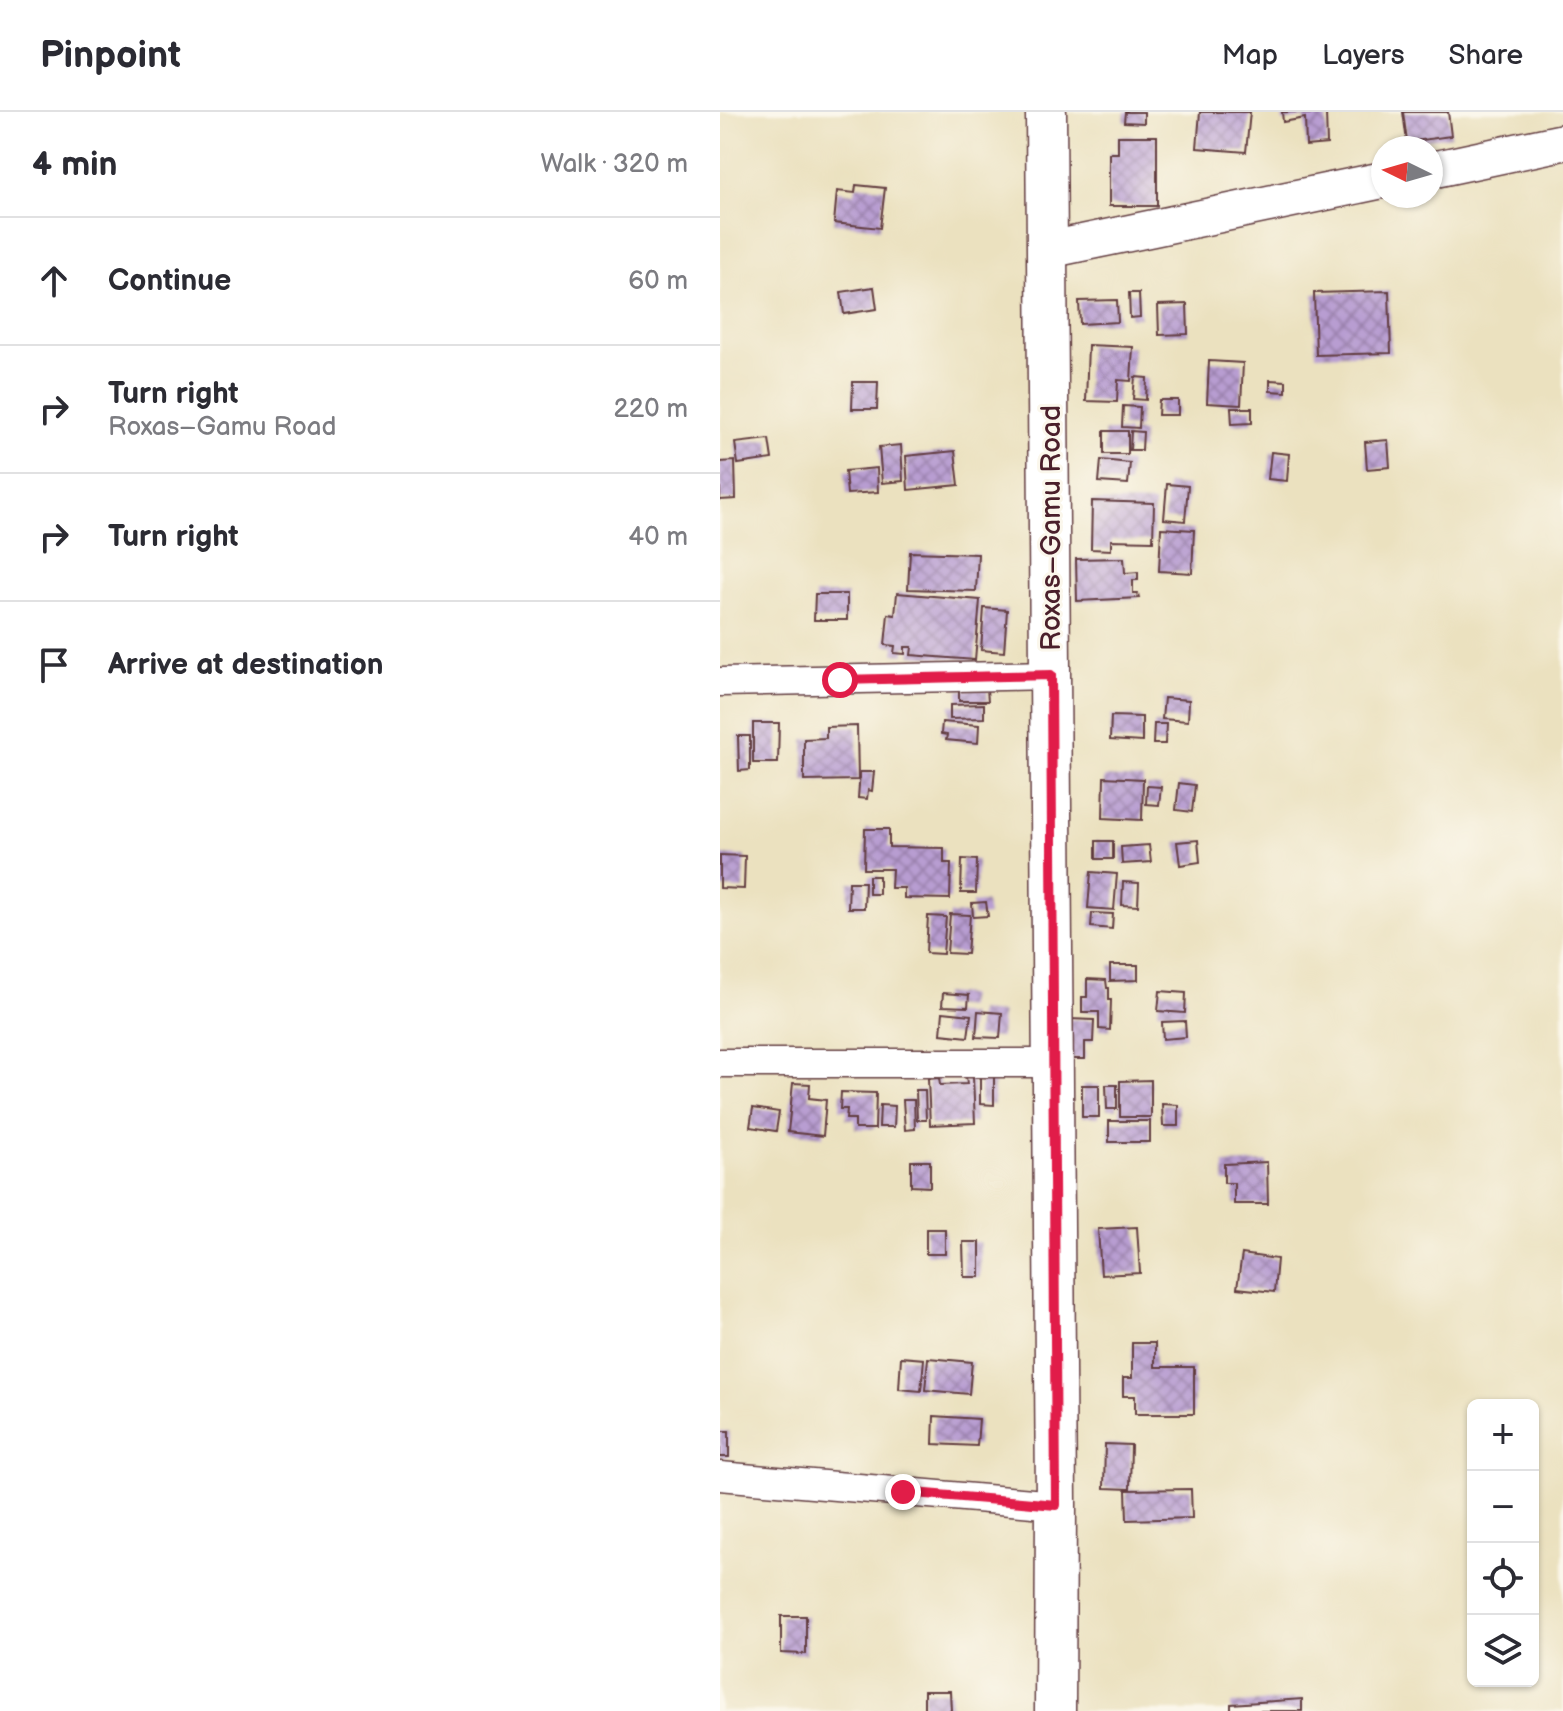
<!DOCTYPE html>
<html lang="en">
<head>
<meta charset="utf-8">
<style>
  body { margin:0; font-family:"Balsamiq Sans",sans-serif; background:#f2f2f3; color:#2b2b33 }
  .controls { position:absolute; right:24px; bottom:24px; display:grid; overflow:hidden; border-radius:12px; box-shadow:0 2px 6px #0004 }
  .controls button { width:72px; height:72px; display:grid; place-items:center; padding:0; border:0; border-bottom:2px solid #e1e1e2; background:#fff; color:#2b2b33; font:40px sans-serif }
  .compass { position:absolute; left:651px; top:24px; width:72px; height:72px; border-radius:50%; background:#fff; box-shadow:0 2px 6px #0004; rotate:275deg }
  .stop { position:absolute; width:24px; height:24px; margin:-18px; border:6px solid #e11d48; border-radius:50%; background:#fff }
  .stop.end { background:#e11d48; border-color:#fff; box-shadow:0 2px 8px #0008 }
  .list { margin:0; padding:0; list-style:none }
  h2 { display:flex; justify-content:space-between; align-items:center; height:104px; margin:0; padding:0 32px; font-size:34px }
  h2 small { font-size:26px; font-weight:400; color:#7c7c81 }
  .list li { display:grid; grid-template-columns:52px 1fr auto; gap:24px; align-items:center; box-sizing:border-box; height:128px; padding:0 32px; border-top:2px solid #e1e1e2 }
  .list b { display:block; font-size:30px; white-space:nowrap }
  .list p { margin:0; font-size:26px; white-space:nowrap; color:#7c7c81 }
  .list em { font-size:26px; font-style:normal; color:#7c7c81 }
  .icon { flex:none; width:44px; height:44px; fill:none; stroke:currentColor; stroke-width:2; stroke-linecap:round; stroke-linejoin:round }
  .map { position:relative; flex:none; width:843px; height:1599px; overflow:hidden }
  header { display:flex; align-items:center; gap:48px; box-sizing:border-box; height:112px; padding:0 40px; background:#fff; border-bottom:2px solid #e1e1e2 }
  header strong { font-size:38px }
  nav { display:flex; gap:44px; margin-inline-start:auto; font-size:28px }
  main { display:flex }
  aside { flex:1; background:#fff }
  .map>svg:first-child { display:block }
</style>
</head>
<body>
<header>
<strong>Pinpoint</strong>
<nav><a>Map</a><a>Layers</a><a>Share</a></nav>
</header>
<main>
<aside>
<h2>4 min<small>Walk · 320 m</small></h2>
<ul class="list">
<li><svg class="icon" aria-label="ahead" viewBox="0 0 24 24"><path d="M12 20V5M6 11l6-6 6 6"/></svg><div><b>Continue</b></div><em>60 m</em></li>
<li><svg class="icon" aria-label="right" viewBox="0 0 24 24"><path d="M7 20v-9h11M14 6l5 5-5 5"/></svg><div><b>Turn right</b><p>Roxas–Gamu Road</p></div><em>220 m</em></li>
<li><svg class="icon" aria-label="right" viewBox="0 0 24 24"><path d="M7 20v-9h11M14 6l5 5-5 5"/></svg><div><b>Turn right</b></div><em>40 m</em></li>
<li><svg class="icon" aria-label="arrive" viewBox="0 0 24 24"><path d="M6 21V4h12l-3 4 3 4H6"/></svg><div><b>Arrive at destination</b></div></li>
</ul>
</aside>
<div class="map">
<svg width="843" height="1599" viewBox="0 0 843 1599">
  <defs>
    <pattern id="building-cross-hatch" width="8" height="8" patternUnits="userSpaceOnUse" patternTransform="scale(2)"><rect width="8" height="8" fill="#b89dd1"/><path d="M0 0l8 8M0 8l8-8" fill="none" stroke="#987faa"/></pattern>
  </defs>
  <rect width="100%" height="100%" fill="#fbf7ec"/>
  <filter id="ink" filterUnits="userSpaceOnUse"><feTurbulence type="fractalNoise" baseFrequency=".0125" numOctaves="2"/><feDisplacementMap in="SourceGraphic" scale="16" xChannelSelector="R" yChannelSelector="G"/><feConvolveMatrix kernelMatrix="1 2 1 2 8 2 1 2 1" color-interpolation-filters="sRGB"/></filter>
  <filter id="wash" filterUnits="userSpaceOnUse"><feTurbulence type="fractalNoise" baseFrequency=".006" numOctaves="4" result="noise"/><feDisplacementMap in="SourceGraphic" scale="32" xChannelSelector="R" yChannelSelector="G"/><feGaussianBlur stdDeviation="1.8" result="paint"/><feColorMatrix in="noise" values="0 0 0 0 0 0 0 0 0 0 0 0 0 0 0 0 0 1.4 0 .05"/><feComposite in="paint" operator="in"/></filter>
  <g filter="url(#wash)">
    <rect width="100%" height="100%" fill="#ebe1bf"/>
    <g id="blocks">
      <!-- building -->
      <g fill="url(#building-cross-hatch)">
        <path d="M405 0H424V11L404 10Z"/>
        <path d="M480 0H530L526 40 477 36Z"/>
        <path d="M562 0H583L584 2 606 1 607 32 586 34 585 6 563 10Z"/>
        <path d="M683 0H728L731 24 687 30Z"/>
        <path d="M398 24H437V94H389V41H398Z"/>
        <path d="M136 73 165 76 160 116 114 111 117 79 135 81Z"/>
        <path d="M154 175 157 197 124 202 121 180Z"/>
        <path d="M669 179 671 241 596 243 594 181Z"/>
        <path d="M409 181H419L420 205 410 206Z"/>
        <path d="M397 188 398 210 360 212 359 189Z"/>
        <path d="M467 192 468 222 439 223 438 193Z"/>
        <path d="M368 233 413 235 411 269 398 268 397 290 366 289Z"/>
        <path d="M489 249 523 251 521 293 487 291Z"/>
        <path d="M415 265 427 266 426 288 413 287Z"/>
        <path d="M550 268 566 269V280L550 279Z"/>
        <path d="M133 270H158L157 297H132Z"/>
        <path d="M439 288H458V303H438Z"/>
        <path d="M403 294 420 295 419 316 402 315Z"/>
        <path d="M511 296H532V311L512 312Z"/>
        <rect x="384" y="319" width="24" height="23"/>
        <path d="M411 319 423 320 422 338H410Z"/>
        <path d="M49 327 52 347 18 352 15 331Z"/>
        <path d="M668 328 670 355 647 357 645 330Z"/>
        <path d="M181 333 183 369 162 371 159 335Z"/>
        <path d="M235 339 239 373 188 378 186 344Z"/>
        <path d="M551 340 569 342 567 369 548 367Z"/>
        <path d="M381 348 410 351 408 372 379 370Z"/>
        <path d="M15 349 16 387 0 388V350Z"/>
        <path d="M157 356 158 380 127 382 125 359Z"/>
        <path d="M447 372 468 374 465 409 444 407Z"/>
        <path d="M372 389 434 391 433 429 391 428V438L371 437Z"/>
        <path d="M441 416 474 418 472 461 439 459Z"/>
        <path d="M190 440 258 442 256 479 188 477Z"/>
        <path d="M404 446 405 461 418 460V468H413V481H418L419 486 357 489 356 447Z"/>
        <path d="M177 481 260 488 255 548 191 543 192 535H185V542L174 541 175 534 165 533 168 502 175 503Z"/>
        <path d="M95 482H127V508H94Z"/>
        <path d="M264 496 287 498 284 540 261 538Z"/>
        <path d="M267 577 268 589H239V578Z"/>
        <path d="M444 586 469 588 468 609 442 607Z"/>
        <path d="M264 592V606L230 607V593Z"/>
        <path d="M391 604 422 605V630L390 628Z"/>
        <path d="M222 610 259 613 258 631 226 628 227 623 221 622Z"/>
        <path d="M33 611H59L58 651H33Z"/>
        <path d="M434 612H446L445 632H433Z"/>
        <path d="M137 614 138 668 84 669V627L106 626V615Z"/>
        <path d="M18 624H30V658L19 659Z"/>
        <path d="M140 660H154L152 679 148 678 147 687 138 686Z"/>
        <path d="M384 665 423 667 422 708 383 706Z"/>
        <path d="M459 671 475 673 472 700 456 698Z"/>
        <path d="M427 674 441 675 439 693 426 692Z"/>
        <path d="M145 717H169V735L224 736V751H231L230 787 184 786V776H171L172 757H144Z"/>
        <path d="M478 728 480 750 460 753 457 730Z"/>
        <rect x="376" y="729" width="17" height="18"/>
        <path d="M429 733 431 750 402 752 401 735Z"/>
        <path d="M0 743 25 744 24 777 0 776Z"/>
        <path d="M242 747 257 748 256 781H241Z"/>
        <path d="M371 760 397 762 394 798 368 796Z"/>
        <rect x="149" y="764" width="10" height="18"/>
        <path d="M129 770H145L144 796H128Z"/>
        <path d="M403 770 419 771 418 794 402 793Z"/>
        <path d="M266 790 268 804 253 805 252 791Z"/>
        <path d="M372 801 393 802 392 817 371 815Z"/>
        <path d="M230 802 250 803 247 842 227 841Z"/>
        <path d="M208 804 226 805 223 842 206 841Z"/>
        <path d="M390 853H418V868L390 869Z"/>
        <path d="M367 867 386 868 387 876H389V888H391L390 918 379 917V900H362V885H367Z"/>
        <path d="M440 879 466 881 465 901 438 899Z"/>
        <path d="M223 881 249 883 248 895 222 894Z"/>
        <path d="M258 899 282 901 280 926 256 925Z"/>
        <path d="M223 900 251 903 248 925 221 922Z"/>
        <path d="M349 907 374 908 373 930H365V947H348Z"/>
        <path d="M465 909 466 925 443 927 442 910Z"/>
        <path d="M260 962H274V993L260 992Z"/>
        <path d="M246 965H253L255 1011 210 1013 208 967 219 966 220 973 247 972Z"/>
        <path d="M431 968V1005H400V969Z"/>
        <path d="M73 971 90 972 89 986 106 988 103 1024 68 1020Z"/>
        <rect x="362" y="973" width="17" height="32"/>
        <path d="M386 973H397V997H387Z"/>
        <path d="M196 978H205L206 1008H197Z"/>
        <path d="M121 980 156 981 155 1017H135V1007H126L127 997H120Z"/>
        <path d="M183 988H194L195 1017 185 1018Z"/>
        <path d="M442 992 458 993V1014H443Z"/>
        <path d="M160 993 175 994 174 1015H159Z"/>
        <path d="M33 996 59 1000 56 1019 30 1015Z"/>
        <rect x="389" y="1009" width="41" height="21"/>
        <path d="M191 1049H210V1075L191 1074Z"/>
        <path d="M547 1050 548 1092H514V1071H504V1052Z"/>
        <path d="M417 1115 420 1161 381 1163 378 1117Z"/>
        <rect x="206" y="1117" width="19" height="25"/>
        <path d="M243 1130H260V1165H244Z"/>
        <path d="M522 1142 557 1147 554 1180 517 1176Z"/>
        <path d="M412 1231H435V1255H474V1302H415V1284H403V1266H412Z"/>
        <path d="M181 1245 204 1247 201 1279 179 1277Z"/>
        <path d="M208 1246 252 1250 249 1282 205 1278Z"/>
        <path d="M214 1304 259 1307 257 1334 213 1332Z"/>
        <rect x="0" y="1319" width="9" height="26"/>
        <path d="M385 1332 411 1333 410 1377 384 1376Z"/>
        <path d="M471 1377 472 1406 407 1408 406 1378Z"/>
        <path d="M61 1504H86V1542L61 1541Z"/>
        <path d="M204 1579H230L231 1599H204Z"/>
        <path d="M582 1587V1599H511V1592Z"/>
      </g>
    </g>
  </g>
  <g filter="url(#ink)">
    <use href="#blocks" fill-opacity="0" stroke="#623c41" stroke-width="2"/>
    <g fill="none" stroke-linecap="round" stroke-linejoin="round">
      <!-- minor casing -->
      <g stroke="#623c41" stroke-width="31">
        <g id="minor">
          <path d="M0 570 331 563"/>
          <path d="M0 951H333"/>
          <path d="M0 1364 336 1393"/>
        </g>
      </g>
      <!-- tertiary casing -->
      <g stroke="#623c41" stroke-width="39">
        <g id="tertiary">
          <path d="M711 58 843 30"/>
          <path d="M328 138 663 68"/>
        </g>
      </g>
      <!-- secondary casing -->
      <g stroke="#623c41" stroke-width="43">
        <path id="secondary" d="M326 0 336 1393 335 1599"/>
      </g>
      <!-- minor -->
      <use href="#minor" stroke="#fff" stroke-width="28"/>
      <!-- tertiary -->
      <use href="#tertiary" stroke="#fff" stroke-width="36"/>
      <!-- secondary -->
      <use href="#secondary" stroke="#fff" stroke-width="40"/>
    </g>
  </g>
  <g fill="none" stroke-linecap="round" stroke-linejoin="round" filter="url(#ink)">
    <!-- route -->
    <path stroke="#e11d48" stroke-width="10" d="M120 568 331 563 336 1393 183 1380"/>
  </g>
  <g text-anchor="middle" stroke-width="6" stroke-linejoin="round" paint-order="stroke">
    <!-- street labels -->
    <g font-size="28" fill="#4a1f2b" stroke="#fbf7ec">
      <text transform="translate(330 416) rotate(-90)" y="10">Roxas–Gamu Road</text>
    </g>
  </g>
</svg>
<div class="controls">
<button>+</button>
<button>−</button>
<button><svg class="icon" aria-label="locate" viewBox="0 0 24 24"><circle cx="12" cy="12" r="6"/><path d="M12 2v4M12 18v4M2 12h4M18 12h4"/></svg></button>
<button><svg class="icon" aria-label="layers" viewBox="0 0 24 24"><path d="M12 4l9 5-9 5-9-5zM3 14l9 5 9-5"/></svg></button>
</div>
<svg class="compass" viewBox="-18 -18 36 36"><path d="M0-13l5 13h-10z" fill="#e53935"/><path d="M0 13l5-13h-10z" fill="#7c7c81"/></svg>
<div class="stop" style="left:120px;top:568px"></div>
<div class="stop end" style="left:183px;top:1380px"></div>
</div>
</main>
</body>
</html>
